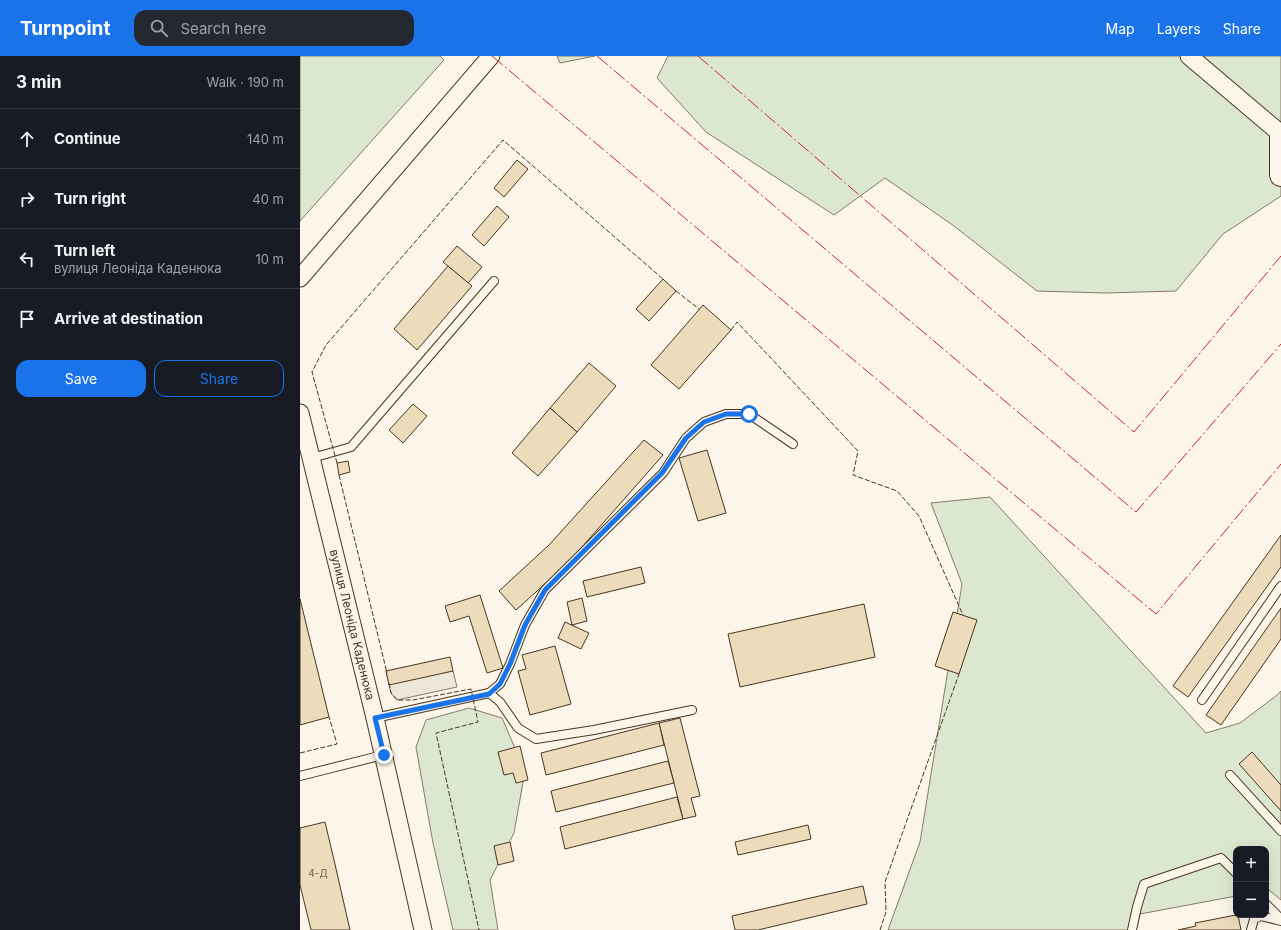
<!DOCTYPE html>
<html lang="en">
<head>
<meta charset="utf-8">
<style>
  body { margin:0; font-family:Inter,sans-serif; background:#242831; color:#f1f3f6 }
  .controls { position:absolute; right:12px; bottom:12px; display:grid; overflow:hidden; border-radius:8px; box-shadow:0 4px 16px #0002 }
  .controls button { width:36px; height:36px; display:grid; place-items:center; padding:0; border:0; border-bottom:1px solid #363941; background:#171b24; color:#f1f3f6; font:20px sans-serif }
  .stop { position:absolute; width:12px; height:12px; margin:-9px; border:3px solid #1a73e8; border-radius:50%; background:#fff }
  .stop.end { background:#1a73e8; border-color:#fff; box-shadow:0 1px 4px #0008 }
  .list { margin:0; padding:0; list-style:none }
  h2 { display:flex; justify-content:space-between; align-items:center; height:52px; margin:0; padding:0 16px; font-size:17px }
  h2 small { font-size:13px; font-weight:400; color:#9ea1a6 }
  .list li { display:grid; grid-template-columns:26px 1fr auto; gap:12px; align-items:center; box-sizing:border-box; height:60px; padding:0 16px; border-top:1px solid #363941 }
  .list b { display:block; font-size:15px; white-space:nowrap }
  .list p { margin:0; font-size:13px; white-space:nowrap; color:#9ea1a6 }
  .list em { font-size:13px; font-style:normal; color:#9ea1a6 }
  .actions { display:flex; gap:8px; padding:12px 16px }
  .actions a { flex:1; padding:9px 0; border:1px solid #1a73e8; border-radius:12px; text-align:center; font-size:14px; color:#1a73e8 }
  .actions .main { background:#1a73e8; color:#fff }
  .icon { flex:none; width:22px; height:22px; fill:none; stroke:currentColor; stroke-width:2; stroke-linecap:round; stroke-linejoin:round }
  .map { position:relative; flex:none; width:981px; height:874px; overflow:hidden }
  header { display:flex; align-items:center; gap:24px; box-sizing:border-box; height:56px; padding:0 20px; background:#1a73e8; color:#fff }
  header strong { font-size:19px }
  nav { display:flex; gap:22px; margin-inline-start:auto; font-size:14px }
  .search { width:280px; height:36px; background:#242831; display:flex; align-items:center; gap:10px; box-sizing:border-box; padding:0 14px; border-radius:12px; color:#9ea1a6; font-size:15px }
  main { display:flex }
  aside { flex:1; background:#171b24 }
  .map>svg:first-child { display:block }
</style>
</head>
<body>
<header>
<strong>Turnpoint</strong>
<div class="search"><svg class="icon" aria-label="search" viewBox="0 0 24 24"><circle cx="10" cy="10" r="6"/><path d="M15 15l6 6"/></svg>Search here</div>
<nav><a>Map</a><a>Layers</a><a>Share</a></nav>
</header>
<main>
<aside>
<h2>3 min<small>Walk · 190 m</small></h2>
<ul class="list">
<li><svg class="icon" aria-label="ahead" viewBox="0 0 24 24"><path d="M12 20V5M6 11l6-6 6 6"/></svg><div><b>Continue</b></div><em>140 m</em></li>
<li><svg class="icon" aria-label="right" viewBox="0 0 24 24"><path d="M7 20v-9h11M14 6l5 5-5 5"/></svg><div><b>Turn right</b></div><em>40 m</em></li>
<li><svg class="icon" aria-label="left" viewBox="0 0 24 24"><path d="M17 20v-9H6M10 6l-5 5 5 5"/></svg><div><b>Turn left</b><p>вулиця Леоніда Каденюка</p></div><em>10 m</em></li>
<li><svg class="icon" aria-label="arrive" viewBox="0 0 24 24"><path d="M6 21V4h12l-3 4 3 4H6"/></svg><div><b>Arrive at destination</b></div></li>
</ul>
<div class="actions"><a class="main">Save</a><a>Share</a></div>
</aside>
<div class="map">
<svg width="981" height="874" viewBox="0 0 981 874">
  <rect width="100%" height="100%" fill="#fbf6e9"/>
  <!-- green -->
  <g fill="#dce7d0" stroke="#887966">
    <path d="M0 0H140L144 4 0 165Z"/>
    <path d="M257 0H295L260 7Z"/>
    <path d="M368 0H981V140L923 178 876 235 805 237 737 235 654 170 585 122 534 159 406 76 357 22Z"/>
    <path d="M690 441 906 677 940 667 976 640 981 635V844L969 834H966V793H936V840L840 858 836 874H588L620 786 662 528 631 447Z"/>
    <path d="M169 652 202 662 225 715 214 777 190 824 198 874H153L133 787 116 691 126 664Z"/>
  </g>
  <!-- parking -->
  <path fill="#ede7d9" stroke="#887966" d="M86 615H153L157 631 97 644 91 637Z"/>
  <!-- building -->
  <g fill="#ecdcbc" stroke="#4a3520">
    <path d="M217 104 228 113 204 141 194 132Z"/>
    <path d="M197 150 209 161 184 190 172 179Z"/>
    <path d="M157 190 182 211 168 227 143 206Z"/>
    <path d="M148 210 172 230 117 294 94 273Z"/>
    <path d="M363 223 376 235 349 265 336 253Z"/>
    <path d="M403 249 431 274 379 333 351 309Z"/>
    <path d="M289 307 316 330 277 376 250 352Z"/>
    <path d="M113 348 127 360 103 387 89 374Z"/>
    <path d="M250 352 277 376 238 420 212 397Z"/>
    <path d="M344 384 363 399 267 508 216 554 199 535 249 489Z"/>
    <path d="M407 394 426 457 398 465 379 402Z"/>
    <path d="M48 405 50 416 39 419 37 407Z"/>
    <path d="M981 479V511L888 641 873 630Z"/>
    <path d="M341 511 345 527 287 541 283 525Z"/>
    <path d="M180 539 203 612 187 617 169 560 150 566 145 550Z"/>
    <path d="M282 542 287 565 272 569 267 546Z"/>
    <path d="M0 543 29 661 0 669Z"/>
    <path d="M564 548 575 601 440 631 428 578Z"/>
    <path d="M981 552V583L921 669 906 659Z"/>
    <path d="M653 556 677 564 659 618 635 610Z"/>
    <path d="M265 566 289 577 281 593 258 582Z"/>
    <path d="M255 590 271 648 230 659 218 615 226 613 222 599Z"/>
    <path d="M150 601 153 615 89 629 86 615Z"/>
    <path d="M380 662 400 740 391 742 396 760 383 763 359 667Z"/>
    <path d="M359 667 364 689 246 719 241 697Z"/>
    <path d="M220 690 228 724 216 727 213 717 204 719 198 696Z"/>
    <path d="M952 696 981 729V755L939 708Z"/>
    <path d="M368 705 374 727 256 756 251 735Z"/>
    <path d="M377 741 383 763 265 793 260 771Z"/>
    <path d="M25 766 34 804 50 874H11L0 829V772Z"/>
    <path d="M508 769 511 783 438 799 435 786Z"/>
    <path d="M210 786 214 805 198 809 194 790Z"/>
    <path d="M563 830 567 848 458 874H435L432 860Z"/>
    <path d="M936 859H938L941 874H878L896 870 895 867Z"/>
  </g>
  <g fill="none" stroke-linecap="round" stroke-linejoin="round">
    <!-- lane casing -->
    <g stroke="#4a3520" stroke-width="10">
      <g id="lane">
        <path d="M12 402 51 391 194 225"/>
        <path d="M189 637 200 646 218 672 236 683 294 674 392 654"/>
        <path d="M902 644 981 530"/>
        <path d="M75 662 189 637 200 628 210 608 225 569 245 534 363 417 386 382 404 366 426 358H449L493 388"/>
        <path d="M930 719 981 775"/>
        <path d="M0 720 83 699"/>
        <path d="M966 848 981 863"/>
        <path d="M832 874 837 851 844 828 921 802 936 817"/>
        <path d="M951 874 954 863 961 860 981 865"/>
      </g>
    </g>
    <!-- street casing -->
    <g stroke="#4a3520" stroke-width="19">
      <g id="street">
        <path d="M889 0 981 78"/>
        <path d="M0 222 191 0"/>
        <path id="s1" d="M0 357 75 662 123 874"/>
      </g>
    </g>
    <!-- secondary casing -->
    <g stroke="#4a3520" stroke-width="24">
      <path id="secondary" d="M981 80V119"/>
    </g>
    <!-- lane -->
    <use href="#lane" stroke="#fbf6e9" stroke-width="8"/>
    <!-- street -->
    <use href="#street" stroke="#fbf6e9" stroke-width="17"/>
    <!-- secondary -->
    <use href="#secondary" stroke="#fbf6e9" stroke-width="22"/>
    <!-- fence -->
    <g stroke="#4a3520" stroke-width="1" stroke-dasharray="5 2" stroke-linecap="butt">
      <path d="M376 235 399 253"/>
      <path d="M431 274 437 266 558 395 553 419 597 435 619 460 663 559"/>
      <path d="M37 407 12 316 26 289 203 84 363 223"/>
      <path d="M39 419 87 617"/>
      <path d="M89 627 91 637 97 644H113L171 633 178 666 136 677 179 874"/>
      <path d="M0 697 37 688 29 661"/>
      <path d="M580 874 586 856 585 826 659 618"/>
    </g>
    <!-- power -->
    <g stroke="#c62828" stroke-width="1" stroke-dasharray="14 3 2 3" stroke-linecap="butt">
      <path d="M192 0 856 558 981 408"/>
      <path d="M297 0 836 456 981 288"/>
      <path d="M398 0 834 376 981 200"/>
    </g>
  </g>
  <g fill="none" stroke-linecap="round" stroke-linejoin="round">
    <!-- route -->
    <path stroke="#1a73e8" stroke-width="5" d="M84 699 75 662 189 638 200 628 210 608 225 569 245 534 362 417 386 382 404 366 426 358H449"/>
  </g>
  <g text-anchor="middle" stroke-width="3" stroke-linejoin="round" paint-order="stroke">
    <!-- number labels -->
    <g font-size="10" fill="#725f47">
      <text x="18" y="821">4-Д</text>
    </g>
    <!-- street labels -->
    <g font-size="12" fill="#4a3520" stroke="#fbf6e9">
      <text dy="4" stroke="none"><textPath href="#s1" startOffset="218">вулиця Леоніда Каденюка</textPath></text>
    </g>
  </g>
</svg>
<div class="controls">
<button>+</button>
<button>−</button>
</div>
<div class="stop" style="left:449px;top:358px"></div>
<div class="stop end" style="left:84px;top:699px"></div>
</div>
</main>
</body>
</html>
